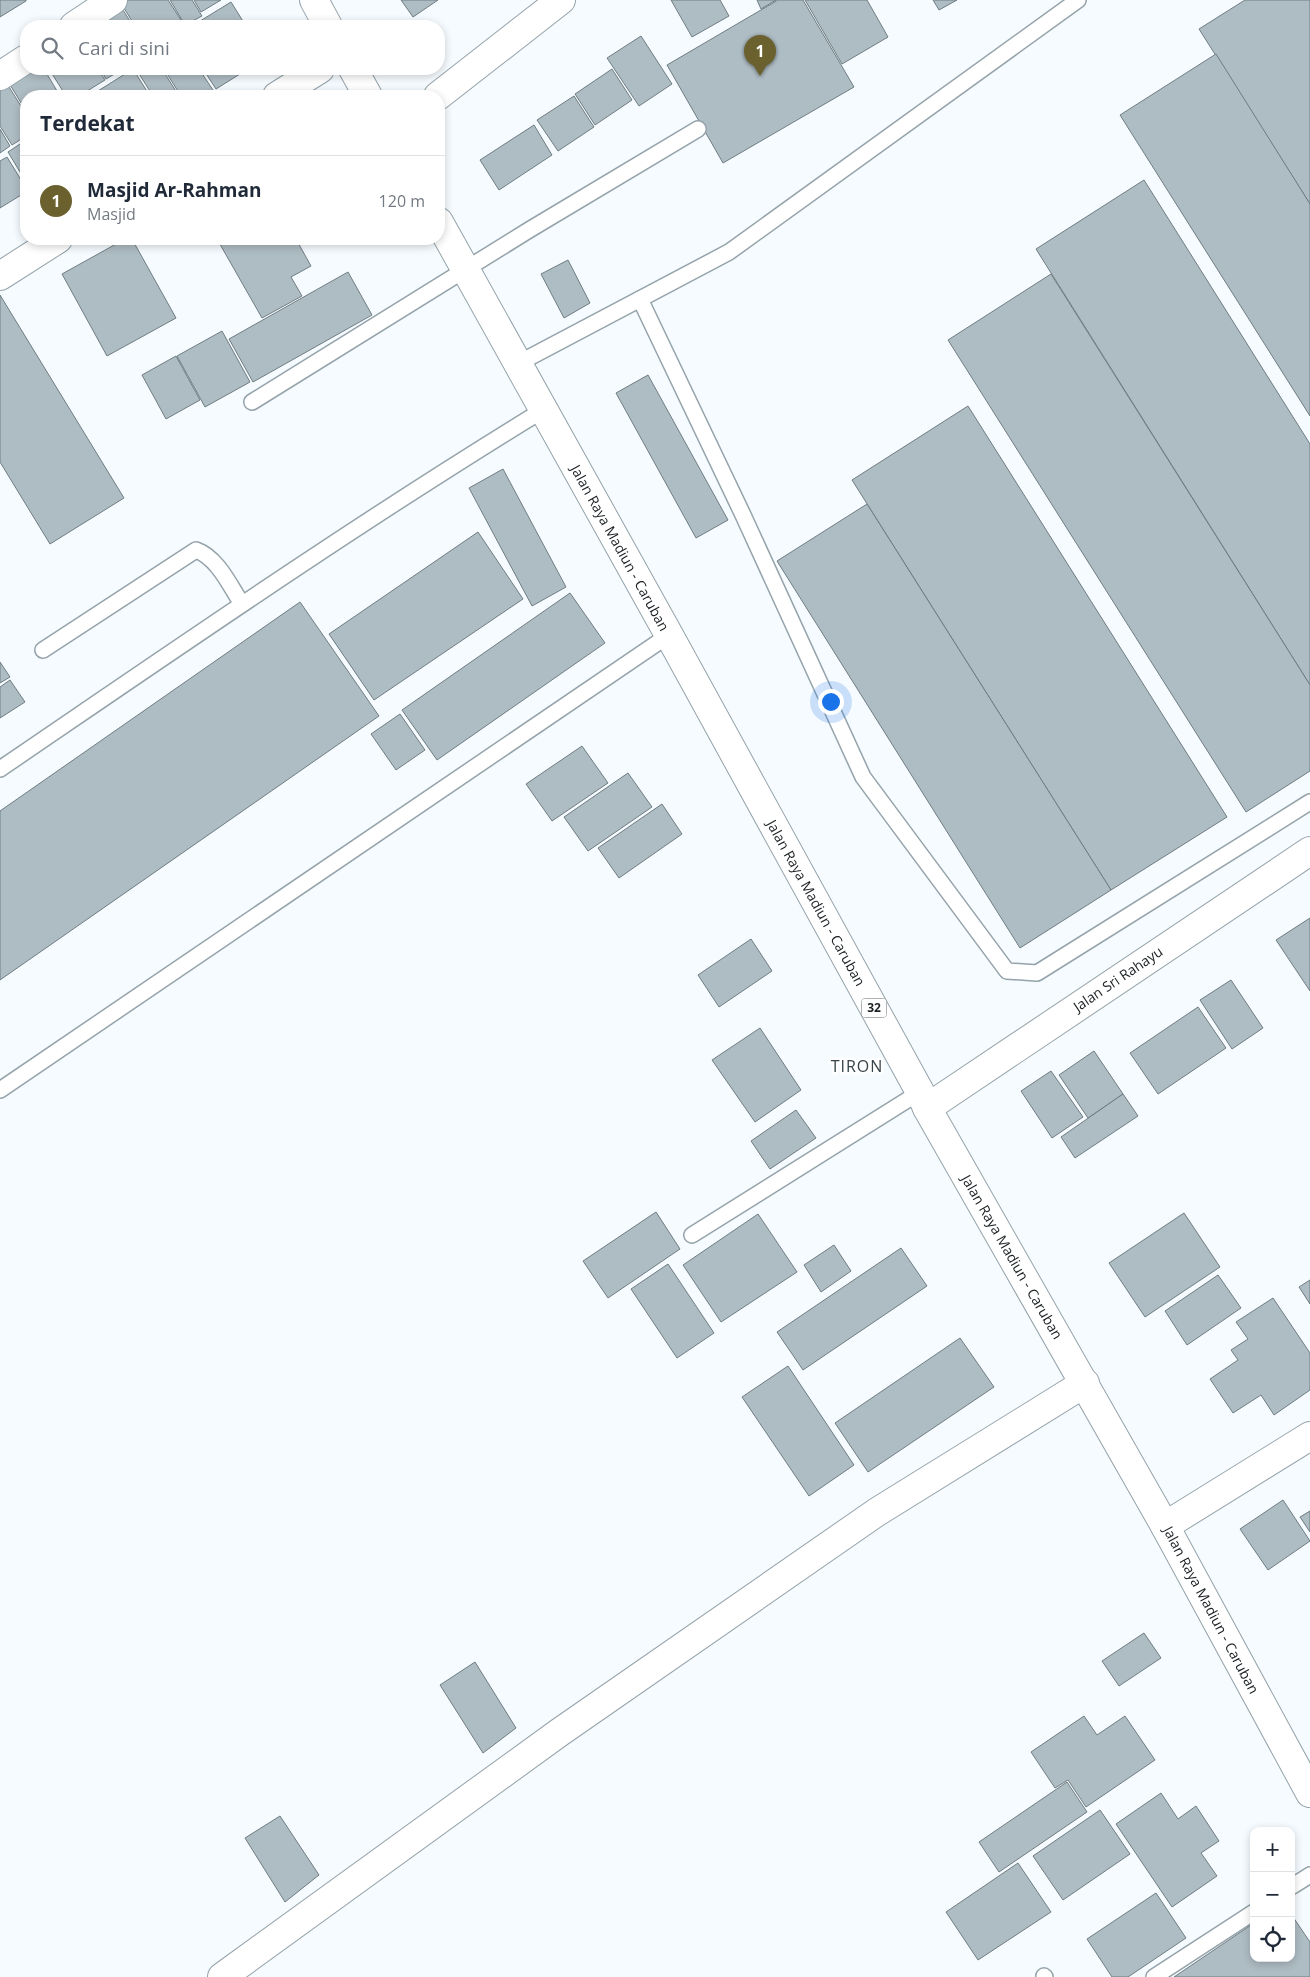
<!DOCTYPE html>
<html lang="id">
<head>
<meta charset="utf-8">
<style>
  body { margin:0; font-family:"Open Sans",sans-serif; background:#f2f2f3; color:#1f2937 }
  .controls { position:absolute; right:15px; bottom:15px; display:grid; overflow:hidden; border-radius:10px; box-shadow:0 2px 8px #0003 }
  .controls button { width:45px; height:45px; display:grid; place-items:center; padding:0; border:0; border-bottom:1px solid #e0e1e3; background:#fff; color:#1f2937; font:25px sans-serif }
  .you { position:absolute; left:830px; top:701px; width:18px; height:18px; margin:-12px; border:4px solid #fff; border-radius:50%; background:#1a73e8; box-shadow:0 0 0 8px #1a73e833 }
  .badge { display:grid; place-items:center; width:32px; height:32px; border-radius:50%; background:#6b612e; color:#fff; font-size:16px; font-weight:700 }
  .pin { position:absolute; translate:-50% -41px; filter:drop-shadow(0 1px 2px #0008) }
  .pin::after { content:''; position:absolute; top:26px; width:18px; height:15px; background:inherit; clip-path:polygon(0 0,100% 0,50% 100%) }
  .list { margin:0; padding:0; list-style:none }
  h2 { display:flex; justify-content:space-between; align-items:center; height:65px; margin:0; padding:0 20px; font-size:21px }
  h2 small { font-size:16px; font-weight:400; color:#747a83 }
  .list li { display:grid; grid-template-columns:32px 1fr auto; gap:15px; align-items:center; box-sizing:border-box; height:90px; padding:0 20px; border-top:1px solid #e0e1e3 }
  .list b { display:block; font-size:19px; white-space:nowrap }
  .list p { margin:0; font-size:16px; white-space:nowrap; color:#747a83 }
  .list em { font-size:16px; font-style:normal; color:#747a83 }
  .icon { flex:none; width:28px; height:28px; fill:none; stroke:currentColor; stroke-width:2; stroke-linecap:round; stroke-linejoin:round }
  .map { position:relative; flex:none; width:1310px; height:1977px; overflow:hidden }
  .search { position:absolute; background:#fff; box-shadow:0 2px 8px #0003; left:20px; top:20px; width:425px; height:55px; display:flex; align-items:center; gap:12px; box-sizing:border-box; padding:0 18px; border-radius:20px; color:#747a83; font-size:19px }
  .panel { position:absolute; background:#fff; box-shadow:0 2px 8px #0003; left:20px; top:90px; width:425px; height:155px; border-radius:20px }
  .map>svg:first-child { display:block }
</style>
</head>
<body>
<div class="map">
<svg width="1310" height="1977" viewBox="0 0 1310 1977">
  <rect width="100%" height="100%" fill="#f5fbfe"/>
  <!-- building -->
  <g fill="#aebcc3" stroke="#6f7d83">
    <path d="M0 0H26V1L0 17Z"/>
    <path d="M119 0H168L181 20 171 26H135Z"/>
    <path d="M170 0H192L202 16 185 25Z"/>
    <path d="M194 0H221L201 12Z"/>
    <path d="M401 0H438L413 17Z"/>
    <path d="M671 0H720L729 16 692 37Z"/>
    <path d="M757 0H776L761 9Z"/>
    <path d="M778 0H803L854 87 723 163 667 65Z"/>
    <path d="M805 0H867L888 37 842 64Z"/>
    <path d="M933 0H957L939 10Z"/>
    <path d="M1245 0H1310V204L1199 29Z"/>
    <path d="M118 2 133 26H107L99 14Z"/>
    <path d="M231 2 246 26H192Z"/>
    <path d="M641 36 672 84 639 106 607 58Z"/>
    <path d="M1216 54 1310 204V416L1120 115Z"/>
    <path d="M26 69H44L60 96H26V111L4 75Z"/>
    <path d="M49 69H98L105 80 79 96H66Z"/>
    <path d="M100 69H123L106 79Z"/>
    <path d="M133 69 150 96H90Z"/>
    <path d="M136 69H162L179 96H153Z"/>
    <path d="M164 69H199L213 90 203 96H181Z"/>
    <path d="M203 69H248L216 89Z"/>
    <path d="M612 69 632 100 595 125 575 94Z"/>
    <path d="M4 79 26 114V136L12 145 0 126V81Z"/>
    <path d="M574 96 594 127 558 151 537 120Z"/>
    <path d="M534 125 552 155 499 190 480 160Z"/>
    <path d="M0 129 10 146 0 153Z"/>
    <path d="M26 140V182L8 152Z"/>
    <path d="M7 157 26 188V192L0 208V161Z"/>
    <path d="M1144 180 1310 444V685L1036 249Z"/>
    <path d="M125 239H132L176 318 107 356 62 274Z"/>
    <path d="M217 239H296L311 266 291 277 302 296 262 318Z"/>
    <path d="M568 260 590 303 564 318 541 274Z"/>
    <path d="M348 272 372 315 253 382 229 339Z"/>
    <path d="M1051 274 1310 685V771L1246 812 948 340Z"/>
    <path d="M0 295 124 498 50 544 0 462Z"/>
    <path d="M222 331 250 382 205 407 177 356Z"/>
    <path d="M176 356 200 400 166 419 142 375Z"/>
    <path d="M648 375 728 520 696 538 616 393Z"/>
    <path d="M968 406 1227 817 1111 890 852 480Z"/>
    <path d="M503 469 566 587 532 606 469 488Z"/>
    <path d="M867 504 1111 890 1020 948 777 561Z"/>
    <path d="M478 532 523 599 374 700 329 634Z"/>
    <path d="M570 593 605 643 437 760 402 710Z"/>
    <path d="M300 602 379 716 0 980V811Z"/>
    <path d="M0 662 10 677 0 683Z"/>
    <path d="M10 680 25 702 0 718V687Z"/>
    <path d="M400 714 425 750 396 770 371 734Z"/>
    <path d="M582 746 608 783 552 821 526 784Z"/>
    <path d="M628 773 652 807 588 851 564 817Z"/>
    <path d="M662 804 682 834 619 878 598 848Z"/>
    <path d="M1310 918V991L1276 940Z"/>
    <path d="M751 939 772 971 719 1007 698 975Z"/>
    <path d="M1231 980 1263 1028 1232 1049 1200 1000Z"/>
    <path d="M1198 1007 1226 1048 1158 1094 1130 1053Z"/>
    <path d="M760 1028 801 1090 755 1122 712 1060Z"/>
    <path d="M1094 1051 1123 1094 1088 1118 1059 1075Z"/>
    <path d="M1051 1071 1083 1117 1052 1138 1021 1091Z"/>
    <path d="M1123 1094 1138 1116 1075 1158 1061 1137Z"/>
    <path d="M796 1110 816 1138 770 1169 751 1141Z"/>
    <path d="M656 1212 680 1249 608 1298 583 1261Z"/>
    <path d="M1184 1213 1220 1267 1145 1317 1109 1263Z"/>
    <path d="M758 1214 797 1272 721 1322 683 1265Z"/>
    <path d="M834 1245 851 1271 821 1292 804 1265Z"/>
    <path d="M901 1248 927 1286 803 1370 777 1332Z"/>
    <path d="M668 1264 714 1333 677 1358 631 1289Z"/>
    <path d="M1218 1275 1241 1308 1187 1345 1165 1311Z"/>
    <path d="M1310 1280V1304L1299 1287Z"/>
    <path d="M1273 1298 1310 1353V1390L1274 1415 1261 1395 1233 1413 1210 1379 1238 1360 1231 1350 1248 1339 1236 1322Z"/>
    <path d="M960 1338 994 1387 868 1472 835 1423Z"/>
    <path d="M788 1366 854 1465 809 1496 742 1397Z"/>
    <path d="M1283 1500 1310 1541 1268 1570 1240 1529Z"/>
    <path d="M1310 1511V1532L1300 1517Z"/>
    <path d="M1144 1633 1161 1658 1119 1686 1102 1661Z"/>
    <path d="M475 1662 516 1728 483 1753 440 1685Z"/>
    <path d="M1084 1716 1097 1735 1125 1716 1155 1760 1086 1807 1068 1780 1055 1788 1031 1752Z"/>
    <path d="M1067 1782 1087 1812 999 1872 979 1842Z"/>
    <path d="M1161 1793 1178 1819 1196 1806 1219 1841 1201 1853 1217 1876 1172 1907 1116 1824Z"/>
    <path d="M1100 1810 1130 1854 1063 1900 1033 1856Z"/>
    <path d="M280 1816 319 1875 285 1902 245 1838Z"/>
    <path d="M1018 1863 1051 1912 978 1960 946 1912Z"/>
    <path d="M1156 1893 1186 1938 1128 1977H1112L1087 1939Z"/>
    <path d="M1291 1914 1310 1942V1977H1174L1254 1923V1958H1291Z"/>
  </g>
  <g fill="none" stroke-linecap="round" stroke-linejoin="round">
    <!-- lane casing -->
    <g stroke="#95a3aa" stroke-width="18">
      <g id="lane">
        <path d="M640 299 743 515 863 777 1007 971 1037 973 1310 802"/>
        <path d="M517 364 729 252 1078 0"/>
        <path d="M252 402 529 230 698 129"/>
        <path d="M43 650 196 550C218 558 230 586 242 604"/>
        <path d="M0 769C179 647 358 523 543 410"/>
        <path d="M0 1090 669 635"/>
        <path d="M692 1235 920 1092"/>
        <path d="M1291 1887 1310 1875"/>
        <path d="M1044 1976 1045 1977"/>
        <path d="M1154 1977 1254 1912"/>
      </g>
    </g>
    <!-- street casing -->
    <g stroke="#95a3aa" stroke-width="30">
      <g id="street">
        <path d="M74 26 113 0"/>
        <path d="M0 76 26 59"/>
        <path d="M277 96 320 69"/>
        <path d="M438 96 561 0"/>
        <path d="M0 276 58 239"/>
        <path d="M927 1108 1310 851"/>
        <path d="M1165 1526 1310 1436"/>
        <path d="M222 1977 560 1732 877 1512 1085 1383"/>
      </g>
    </g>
    <!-- highway casing -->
    <g stroke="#95a3aa" stroke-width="30">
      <g id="highway">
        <path d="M314 0 328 26"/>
        <path d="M353 69 368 96"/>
        <path d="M439 222 669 635 920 1092 927 1108 1165 1526 1310 1793"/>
      </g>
    </g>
    <!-- lane -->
    <use href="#lane" stroke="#fff" stroke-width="15"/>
    <!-- street -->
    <use href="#street" stroke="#fff" stroke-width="28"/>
    <!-- highway -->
    <use href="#highway" stroke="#fff" stroke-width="28"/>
  </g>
  <g text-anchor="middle" stroke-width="5" stroke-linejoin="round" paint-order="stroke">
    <!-- shield labels -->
    <rect fill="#fff" stroke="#5f6365" stroke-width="1" x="861.5" y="998.5" width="25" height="19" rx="4"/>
    <g font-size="12" font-weight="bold" fill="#1b2023">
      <text x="874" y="1012">32</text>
    </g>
    <!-- street labels -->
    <g font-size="14" fill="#1b2023" stroke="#fff">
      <text transform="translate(620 548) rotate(61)" y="5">Jalan Raya Madiun - Caruban</text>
      <text transform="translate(816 903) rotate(61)" y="5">Jalan Raya Madiun - Caruban</text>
      <text transform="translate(1118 979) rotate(-34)" y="5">Jalan Sri Rahayu</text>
      <text transform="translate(1012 1257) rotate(60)" y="5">Jalan Raya Madiun - Caruban</text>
      <text transform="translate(1211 1610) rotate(62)" y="5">Jalan Raya Madiun - Caruban</text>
    </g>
    <!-- quarter labels -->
    <g font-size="16" letter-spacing="1" fill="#364348" stroke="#fff">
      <text x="857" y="1072">TIRON</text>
    </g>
  </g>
</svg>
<div class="controls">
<button>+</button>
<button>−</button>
<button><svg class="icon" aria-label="locate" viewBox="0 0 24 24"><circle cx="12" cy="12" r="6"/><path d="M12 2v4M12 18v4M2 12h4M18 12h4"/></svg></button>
</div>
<div class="you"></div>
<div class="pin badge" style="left:760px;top:76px">1</div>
<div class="search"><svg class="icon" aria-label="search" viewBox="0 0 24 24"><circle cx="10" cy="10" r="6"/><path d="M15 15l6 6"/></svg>Cari di sini</div>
<section class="panel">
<h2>Terdekat<small></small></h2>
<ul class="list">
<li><span class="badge">1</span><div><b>Masjid Ar-Rahman</b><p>Masjid</p></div><em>120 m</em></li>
</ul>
</section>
</div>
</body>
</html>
